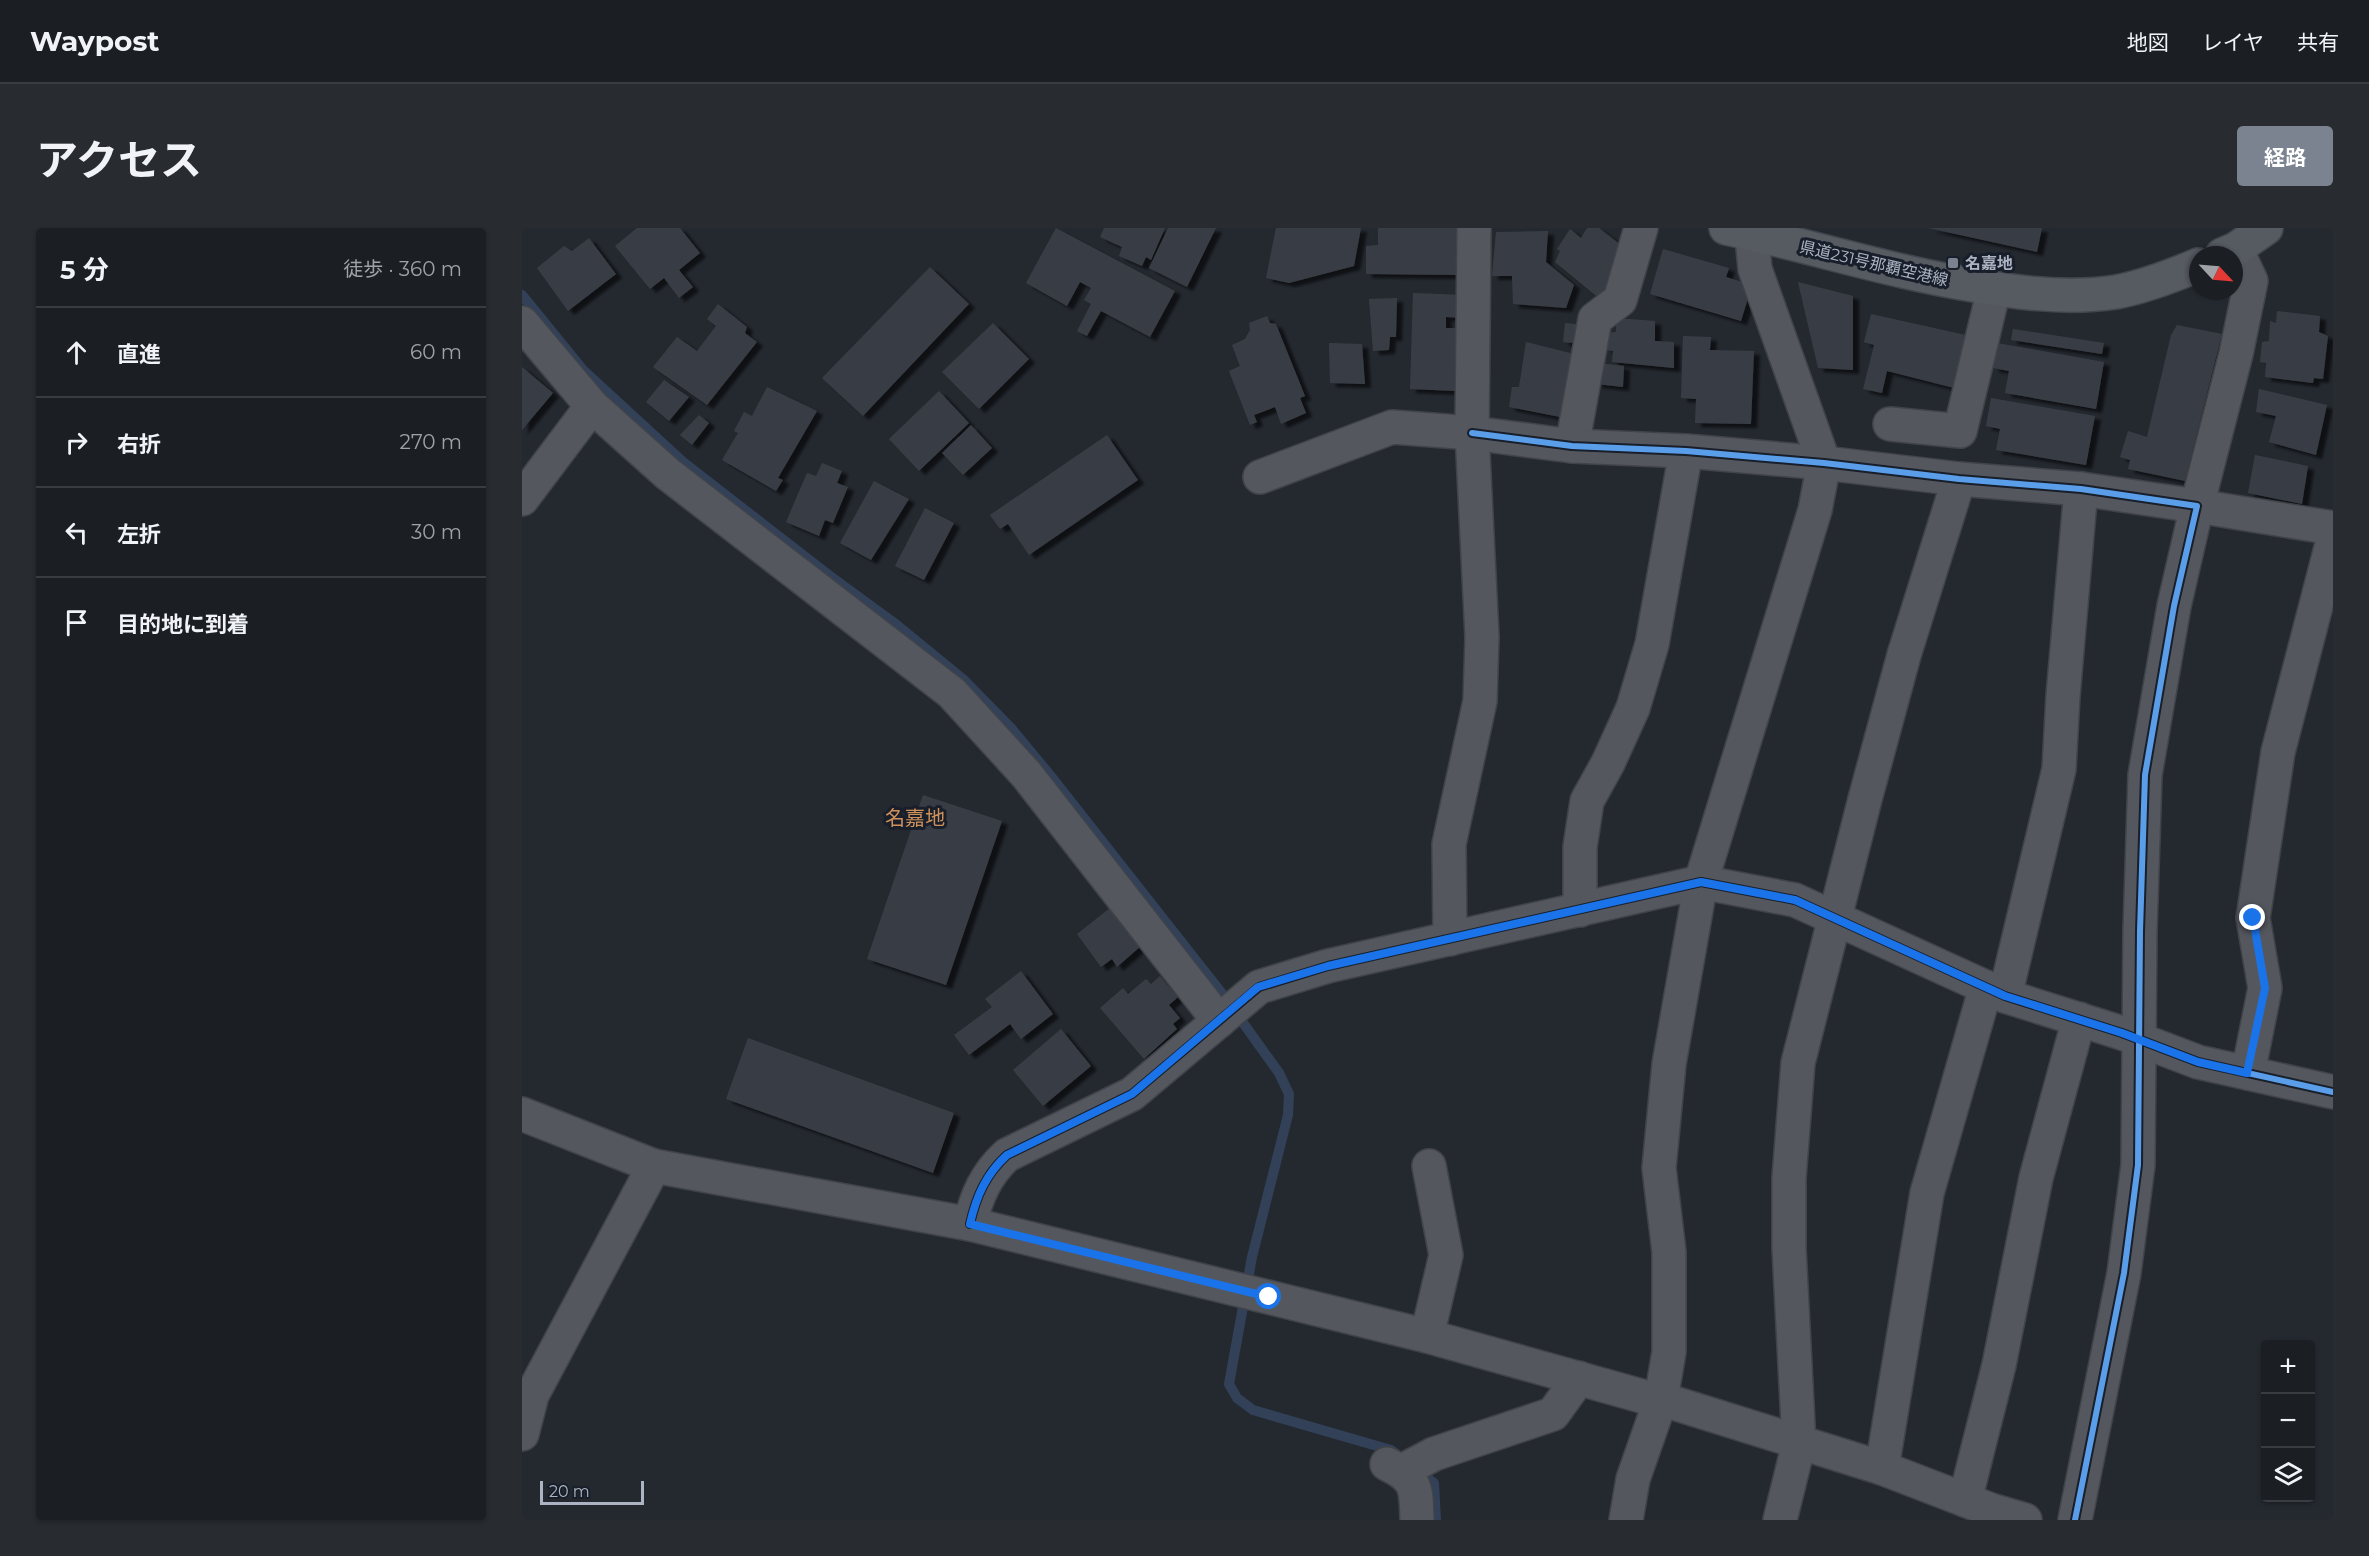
<!DOCTYPE html>
<html lang="ja">
<head>
<meta charset="utf-8">
<style>
  body { margin:0; font-family:Montserrat,"Noto Sans JP",sans-serif; background:#282c31; color:#f1f3f6 }
  .controls { position:absolute; right:18px; bottom:18px; display:grid; overflow:hidden; border-radius:6px; box-shadow:0 2px 4px #0004 }
  .controls button { width:54px; height:54px; display:grid; place-items:center; padding:0; border:0; border-bottom:2px solid #393d41; background:#1b1f24; color:#f1f3f6; font:30px sans-serif }
  .compass { position:absolute; left:1667px; top:18px; width:54px; height:54px; border-radius:50%; background:#1b1f24; box-shadow:0 2px 4px #0004; rotate:116deg }
  .scale { position:absolute; left:18px; bottom:15px; width:104px; box-sizing:border-box; padding-left:6px; border:3px solid #acb4c3; border-top:0; font-size:16px; line-height:21px; white-space:nowrap; color:#acb4c3; -webkit-text-stroke:4px #181f2a; paint-order:stroke }
  .stop { position:absolute; width:18px; height:18px; margin:-14px; border:4px solid #1a73e8; border-radius:50%; background:#fff }
  .stop.end { background:#1a73e8; border-color:#fff; box-shadow:0 2px 6px #0008 }
  .list { margin:0; padding:0; list-style:none }
  h2 { display:flex; justify-content:space-between; align-items:center; height:78px; margin:0; padding:0 24px; font-size:26px }
  h2 small { font-size:20px; font-weight:400; color:#a0a2a6 }
  .list li { display:grid; grid-template-columns:39px 1fr auto; gap:18px; align-items:center; box-sizing:border-box; height:90px; padding:0 24px; border-top:2px solid #393d41 }
  .list b { display:block; font-size:22px; white-space:nowrap }
  .list em { font-size:20px; font-style:normal; color:#a0a2a6 }
  .icon { flex:none; width:33px; height:33px; fill:none; stroke:currentColor; stroke-width:2; stroke-linecap:round; stroke-linejoin:round }
  .map { position:relative; flex:none; width:1811px; height:1292px; overflow:hidden; border-radius:6px }
  header { display:flex; align-items:center; gap:36px; box-sizing:border-box; height:84px; padding:0 30px; background:#1b1f24; border-bottom:2px solid #393d41 }
  header strong { font-size:28px }
  nav { display:flex; gap:33px; margin-inline-start:auto; font-size:21px }
  .intro { display:flex; align-items:center; justify-content:space-between; box-sizing:border-box; height:144px; padding:0 36px }
  h1 { margin:0; font-size:42px }
  .button { padding:15px 27px; border-radius:6px; background:#7c8390; color:#fff; font-size:21px; font-weight:700 }
  main { display:flex; gap:36px; padding:0 36px }
  aside { flex:1; background:#1b1f24; border-radius:6px; box-shadow:0 2px 4px #0004 }
  .map>svg:first-child { display:block }
</style>
</head>
<body>
<header>
<strong>Waypost</strong>
<nav><a>地図</a><a>レイヤ</a><a>共有</a></nav>
</header>
<div class="intro"><h1>アクセス</h1><a class="button">経路</a></div>
<main>
<aside>
<h2>5 分<small>徒歩 · 360 m</small></h2>
<ul class="list">
<li><svg class="icon" aria-label="ahead" viewBox="0 0 24 24"><path d="M12 20V5M6 11l6-6 6 6"/></svg><div><b>直進</b></div><em>60 m</em></li>
<li><svg class="icon" aria-label="right" viewBox="0 0 24 24"><path d="M7 20v-9h11M14 6l5 5-5 5"/></svg><div><b>右折</b></div><em>270 m</em></li>
<li><svg class="icon" aria-label="left" viewBox="0 0 24 24"><path d="M17 20v-9H6M10 6l-5 5 5 5"/></svg><div><b>左折</b></div><em>30 m</em></li>
<li><svg class="icon" aria-label="arrive" viewBox="0 0 24 24"><path d="M6 21V4h12l-3 4 3 4H6"/></svg><div><b>目的地に到着</b></div></li>
</ul>
</aside>
<div class="map">
<svg width="1811" height="1292" viewBox="0 0 1811 1292">
  <defs>
    <filter id="shadow"><feDropShadow dx="6" dy="4" stdDeviation="1.5" flood-color="#0009"/></filter>
  </defs>
  <rect width="100%" height="100%" fill="#242930"/>
  <g fill="none" stroke-linecap="round" stroke-linejoin="round">
    <!-- stream -->
    <g stroke="#324158" stroke-width="10">
      <path d="M0 67 61 142 161 234 308 348 375 397 441 451 489 500 532 552 702 768"/>
      <path d="M719 792 757 845 767 866 766 887 730 1029 707 1156 715 1170 731 1182 869 1222 874 1226"/>
      <path d="M896 1243 912 1255 914 1292"/>
    </g>
  </g>
  <!-- building -->
  <g fill="#393e44" filter="url(#shadow)">
    <path d="M115 0H158L178 25 157 42 171 59 157 70 142 50 128 61 93 18Z"/>
    <path d="M534 0 653 63 628 109 579 83 565 108 555 103 569 76 562 72 569 60 558 54 545 78 504 55Z"/>
    <path d="M582 0H643L629 32 624 29 620 38 597 28 600 19 578 9Z"/>
    <path d="M646 0H694L665 59 627 40Z"/>
    <path d="M754 0H839L832 38 767 55 744 50Z"/>
    <path d="M856 0H937V47L844 46V18L856 17Z"/>
    <path d="M1065 0H1077L1103 20 1101 42 1079 72 1033 34 1038 23 1035 21 1048 1 1059 10Z"/>
    <path d="M1406 0H1520L1515 24Z"/>
    <path d="M1026 3 1024 34 1052 57 1044 80 991 76 990 48H970L974 4Z"/>
    <path d="M67 10 94 46 46 83 15 40 42 18 50 23Z"/>
    <path d="M1141 21 1207 40 1204 49 1230 57 1219 93 1128 66Z"/>
    <path d="M408 39 447 76 341 188 300 150Z"/>
    <path d="M1276 54 1331 68V142L1296 140Z"/>
    <path d="M891 65 942 67 941 90 924 89V100H936L933 163 888 161Z"/>
    <path d="M875 70 874 109H868L867 122 851 123 847 71Z"/>
    <path d="M196 76 225 99 223 105 235 114 185 177 131 139 155 109 175 123 194 98 185 91Z"/>
    <path d="M1755 83 1798 88 1797 104 1806 108 1801 151 1792 150 1791 155 1743 149 1744 135 1738 134 1740 114 1747 113 1748 93 1754 95Z"/>
    <path d="M1349 86 1448 108 1436 161 1365 143 1360 165 1341 161 1352 117 1342 114Z"/>
    <path d="M745 88 748 95 754 96 783 168 778 170 784 185 759 196 753 179 732 187 735 194 728 197 707 143 718 138 710 117 723 111 728 102 727 95Z"/>
    <path d="M1094 90 1133 93V113L1152 114V140L1090 134 1091 123 1084 122V105L1094 104Z"/>
    <path d="M471 95 507 131 457 181 420 144Z"/>
    <path d="M1043 95 1063 97 1061 116 1041 114Z"/>
    <path d="M1655 97 1700 106 1663 253 1606 241 1608 232 1598 229 1606 203 1625 209 1649 107Z"/>
    <path d="M1491 101 1582 115 1580 126 1489 112Z"/>
    <path d="M1161 108 1189 109 1188 122 1232 123 1229 196 1173 195 1174 171 1159 170Z"/>
    <path d="M1004 114 1056 127 1043 190 987 179 990 159H997Z"/>
    <path d="M807 115 840 116 843 156 808 155Z"/>
    <path d="M1475 115 1582 134 1574 181 1483 165 1487 143 1471 140Z"/>
    <path d="M1076 135 1102 138 1101 159 1074 156Z"/>
    <path d="M0 139 31 165 0 202Z"/>
    <path d="M142 152 167 169 147 193 124 174Z"/>
    <path d="M245 159 295 183 256 250 261 252 254 263 200 232 216 205 212 203 222 184 230 188Z"/>
    <path d="M1737 161 1805 177 1794 227 1747 214 1754 188 1734 184Z"/>
    <path d="M417 163 447 195 397 243 367 211Z"/>
    <path d="M1469 170 1573 188 1564 237 1474 222 1478 201 1464 198Z"/>
    <path d="M177 187 187 195 170 217 158 207Z"/>
    <path d="M449 197 470 220 441 247 420 225Z"/>
    <path d="M585 207 616 252 507 327 486 296 478 301 468 287Z"/>
    <path d="M1733 227 1786 238 1780 276 1726 265Z"/>
    <path d="M300 235 320 243 315 255 326 259 311 295 303 292 297 308 264 294 285 245 294 248Z"/>
    <path d="M352 253 387 271 349 332 318 315Z"/>
    <path d="M403 280 432 295 402 352 373 338Z"/>
    <path d="M401 567 480 593 424 757 345 731Z"/>
    <path d="M588 680 619 718 595 739 590 731 579 739 555 706Z"/>
    <path d="M499 743 531 786 499 811 488 796 447 827 432 807 470 779 463 771Z"/>
    <path d="M638 748 656 769 647 777 658 790 651 796 655 801 622 831 578 780 601 760 606 766 624 751 629 756Z"/>
    <path d="M539 801 569 838 521 878 491 842Z"/>
    <path d="M226 810 432 885 411 945 204 871Z"/>
  </g>
  <g fill="none" stroke-linecap="round" stroke-linejoin="round">
    <!-- minor casing -->
    <g stroke="#404349" stroke-width="36">
      <g id="minor">
        <path d="M1714 21 1729 53 1714 126 1675 278 1811 300"/>
        <path d="M0 95 70 178 146 246 430 465 504 546 697 793"/>
        <path d="M1368 196 1438 203 1472 61"/>
        <path d="M1050 218 1073 91 1098 72 1119 0"/>
        <path d="M738 249 870 199 950 205 1050 218 1164 223 1302 235 1437 251 1559 261 1675 278 1652 378 1623 547 1618 703 1616 937 1602 1045 1553 1292"/>
        <path d="M0 271 70 178"/>
        <path d="M1058 682V619L1065 573 1086 535 1111 480 1130 416 1164 223"/>
        <path d="M928 711 927 616 958 473 960 409 950 205 952 0"/>
        <path d="M1483 768 1537 541 1541 468 1559 261"/>
        <path d="M1726 845 1743 760 1731 690 1756 524 1811 312"/>
        <path d="M0 886 132 938 448 996 905 1108 1123 1169"/>
        <path d="M448 996C454 969 464 946 485 927L610 866 737 759 806 738 1179 654 1273 672 1483 768 1600 805 1676 834 1811 864"/>
        <path d="M905 1108 924 1027 907 938"/>
        <path d="M1139 1171 1360 1240 1469 1282 1503 1292"/>
        <path d="M0 1206 10 1167 132 938"/>
        <path d="M865 1236C896 1251 894 1261 895 1292"/>
        <path d="M1360 1240 1405 965 1464 759"/>
        <path d="M880 1243 912 1226 1031 1186 1057 1150"/>
        <path d="M1443 1272 1477 1137 1514 950 1557 791"/>
        <path d="M1104 1292 1111 1251 1139 1171 1147 1124V1024L1137 940 1147 836 1179 654 1293 282 1302 235 1233 41 1229 0"/>
        <path d="M1258 1292 1277 1215 1267 1020V950L1276 835 1343 571 1382 427 1437 251"/>
      </g>
    </g>
    <!-- major casing -->
    <g stroke="#41454d" stroke-width="36">
      <g id="major">
        <path d="M1204 0C1289 18 1372 45 1457 58 1502 66 1549 71 1594 64 1621 59 1650 48 1676 37"/>
        <path d="M1700 27 1714 21 1744 0"/>
      </g>
    </g>
    <!-- minor -->
    <use href="#minor" stroke="#54575e" stroke-width="33"/>
    <!-- major -->
    <use href="#major" stroke="#565a61" stroke-width="33"/>
    <!-- cycleway casing -->
    <g stroke="#181f2a" stroke-width="10">
      <g id="cycleway">
        <path d="M950 205 1050 218 1164 223 1302 235 1437 251 1559 261 1675 278 1652 378 1623 547 1618 703 1616 937 1602 1045 1553 1292"/>
        <path d="M448 996C454 969 464 946 485 927L610 866 737 759 806 738 1179 654 1273 672 1483 768 1600 805 1676 834 1811 864"/>
      </g>
    </g>
    <!-- cycleway -->
    <use href="#cycleway" stroke="#5a9eea" stroke-width="6"/>
  </g>
  <g fill="none" stroke-linecap="round" stroke-linejoin="round">
    <!-- route -->
    <path stroke="#1a73e8" stroke-width="8" d="M747 1069 448 996C454 969 464 946 485 927L610 866 736 759 806 738 1179 654 1273 672 1483 768 1600 805 1676 834 1725 845 1743 760 1731 690"/>
  </g>
  <!-- markers -->
  <rect fill="#7c8390" stroke="#181f2a" stroke-width="2" x="1425" y="29" width="12" height="12" rx="3"/>
  <g text-anchor="middle" stroke-width="6" stroke-linejoin="round" paint-order="stroke">
    <!-- street labels -->
    <g font-size="16" fill="#acb4c3" stroke="#181f2a">
      <text transform="translate(1352 35) rotate(13)" y="6">県道231号那覇空港線</text>
    </g>
    <!-- poi labels -->
    <g font-size="16" font-weight="bold" fill="#acb4c3" stroke="#181f2a" text-anchor="start">
      <text x="1443" y="41">名嘉地</text>
    </g>
    <!-- quarter labels -->
    <g font-size="20" fill="#cf915b" stroke="#181f2a">
      <text x="393" y="597">名嘉地</text>
    </g>
  </g>
</svg>
<div class="controls">
<button>+</button>
<button>−</button>
<button><svg class="icon" aria-label="layers" viewBox="0 0 24 24"><path d="M12 4l9 5-9 5-9-5zM3 14l9 5 9-5"/></svg></button>
</div>
<svg class="compass" viewBox="-18 -18 36 36"><path d="M0-13l5 13h-10z" fill="#e53935"/><path d="M0 13l5-13h-10z" fill="#a0a2a6"/></svg>
<div class="scale">20 m</div>
<div class="stop" style="left:747px;top:1069px"></div>
<div class="stop end" style="left:1731px;top:690px"></div>
</div>
</main>
</body>
</html>
